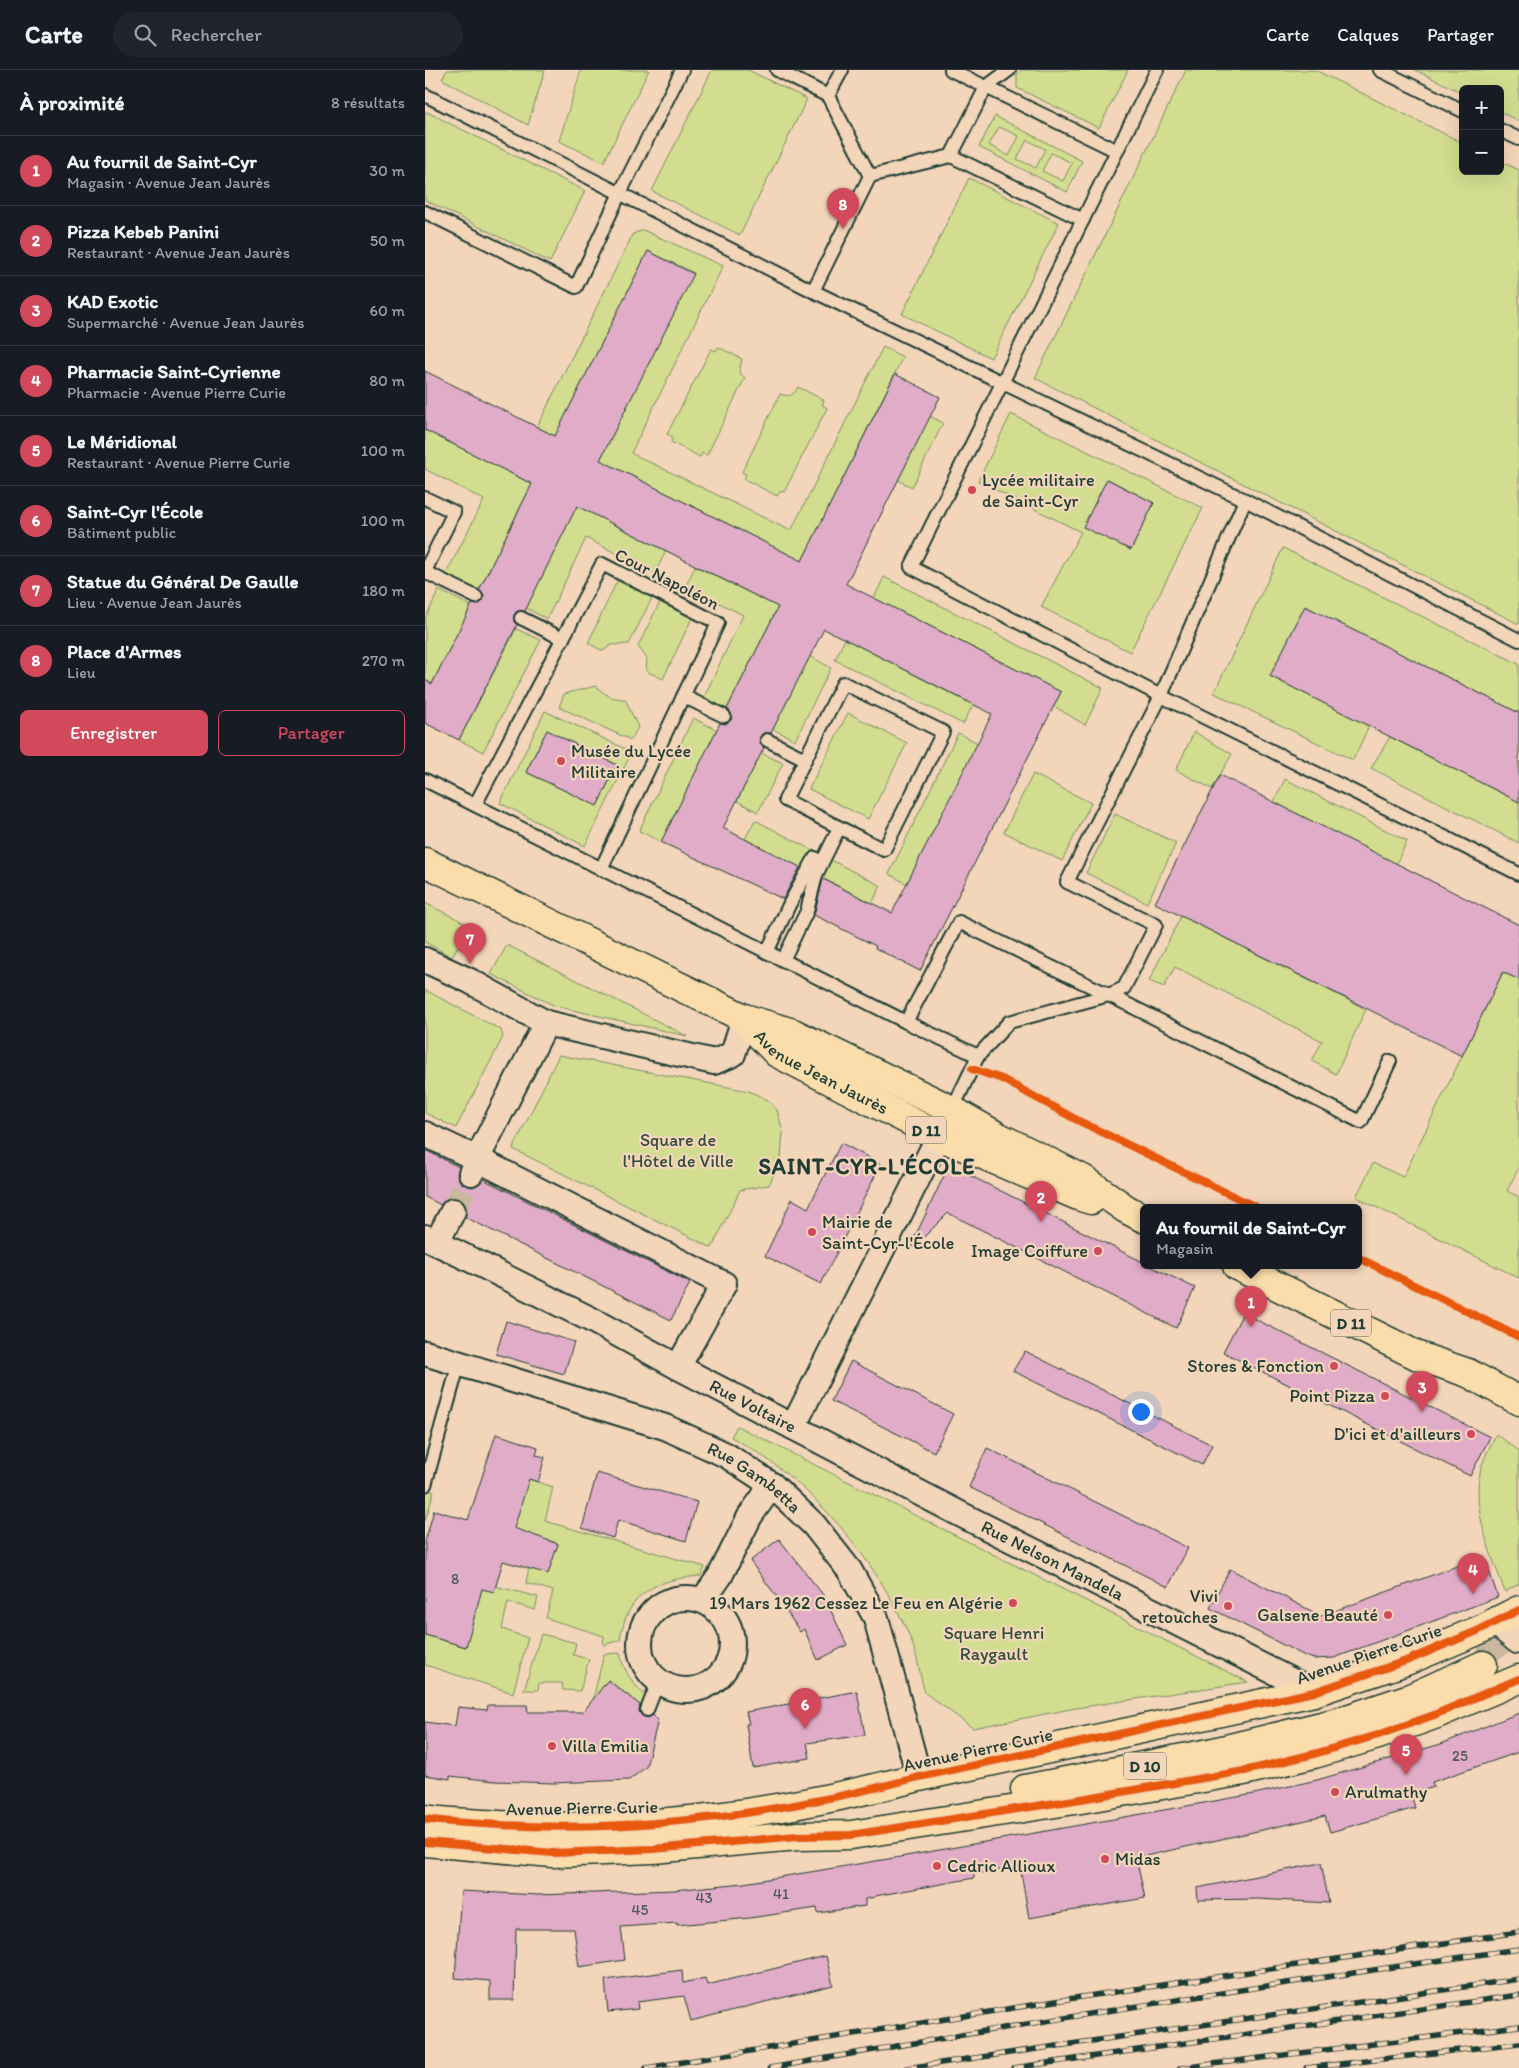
<!DOCTYPE html>
<html lang="fr">
<head>
<meta charset="utf-8">
<style>
  body { margin:0; font-family:Itim,sans-serif; background:#20242c; color:#f1f3f6 }
  .controls { position:absolute; right:15px; top:15px; display:grid; overflow:hidden; border-radius:8px; box-shadow:0 5px 20px #0002 }
  .controls button { width:45px; height:45px; display:grid; place-items:center; padding:0; border:0; border-bottom:1px solid #363941; background:#171b24; color:#f1f3f6; font:25px sans-serif }
  .you { position:absolute; left:715px; top:1341px; width:18px; height:18px; margin:-12px; border:4px solid #fff; border-radius:50%; background:#1a73e8; box-shadow:0 0 0 8px #1a73e833 }
  .badge { display:grid; place-items:center; width:32px; height:32px; border-radius:50%; background:#d1495b; color:#fff; font-size:16px; font-weight:700 }
  .pin { position:absolute; translate:-50% -41px; filter:drop-shadow(0 1px 2px #0008) }
  .pin::after { content:''; position:absolute; top:26px; width:18px; height:15px; background:inherit; clip-path:polygon(0 0,100% 0,50% 100%) }
  .popup { position:absolute; left:715px; top:1134px; width:222px; height:65px; box-sizing:border-box; display:grid; place-content:center; border-radius:8px; background:#171b24; filter:drop-shadow(0 1px 4px #0005); font-size:16px; white-space:nowrap; color:#9ea1a6 }
  .popup b { font-size:19px; color:#f1f3f6 }
  .popup::after { content:''; position:absolute; left:50%; top:100%; margin-left:-10px; border:10px solid transparent; border-top-color:#171b24 }
  .list { margin:0; padding:0; list-style:none }
  h2 { display:flex; justify-content:space-between; align-items:center; height:65px; margin:0; padding:0 20px; font-size:21px }
  h2 small { font-size:16px; font-weight:400; color:#9ea1a6 }
  .list li { display:grid; grid-template-columns:32px 1fr auto; gap:15px; align-items:center; box-sizing:border-box; height:70px; padding:0 20px; border-top:1px solid #363941 }
  .list b { display:block; font-size:19px; white-space:nowrap }
  .list p { margin:0; font-size:16px; white-space:nowrap; color:#9ea1a6 }
  .list em { font-size:16px; font-style:normal; color:#9ea1a6 }
  .actions { display:flex; gap:10px; padding:15px 20px }
  .actions a { flex:1; padding:11px 0; border:1px solid #d1495b; border-radius:8px; text-align:center; font-size:18px; color:#d1495b }
  .actions .main { background:#d1495b; color:#fff }
  .icon { flex:none; width:28px; height:28px; fill:none; stroke:currentColor; stroke-width:2; stroke-linecap:round; stroke-linejoin:round }
  .map { position:relative; flex:none; width:1094px; height:1998px; overflow:hidden }
  header { display:flex; align-items:center; gap:30px; box-sizing:border-box; height:70px; padding:0 25px; background:#171b24; border-bottom:1px solid #363941 }
  header strong { font-size:24px }
  nav { display:flex; gap:28px; margin-inline-start:auto; font-size:18px }
  .search { width:350px; height:45px; background:#20242c; display:flex; align-items:center; gap:12px; box-sizing:border-box; padding:0 18px; border-radius:28px; color:#9ea1a6; font-size:19px }
  main { display:flex }
  aside { flex:1; background:#171b24 }
  .map>svg:first-child { display:block }
</style>
</head>
<body>
<header>
<strong>Carte</strong>
<div class="search"><svg class="icon" aria-label="search" viewBox="0 0 24 24"><circle cx="10" cy="10" r="6"/><path d="M15 15l6 6"/></svg>Rechercher</div>
<nav><a>Carte</a><a>Calques</a><a>Partager</a></nav>
</header>
<main>
<aside>
<h2>À proximité<small>8 résultats</small></h2>
<ul class="list">
<li><span class="badge">1</span><div><b>Au fournil de Saint-Cyr</b><p>Magasin · Avenue Jean Jaurès</p></div><em>30 m</em></li>
<li><span class="badge">2</span><div><b>Pizza Kebeb Panini</b><p>Restaurant · Avenue Jean Jaurès</p></div><em>50 m</em></li>
<li><span class="badge">3</span><div><b>KAD Exotic</b><p>Supermarché · Avenue Jean Jaurès</p></div><em>60 m</em></li>
<li><span class="badge">4</span><div><b>Pharmacie Saint-Cyrienne</b><p>Pharmacie · Avenue Pierre Curie</p></div><em>80 m</em></li>
<li><span class="badge">5</span><div><b>Le Méridional</b><p>Restaurant · Avenue Pierre Curie</p></div><em>100 m</em></li>
<li><span class="badge">6</span><div><b>Saint-Cyr l'École</b><p>Bâtiment public</p></div><em>100 m</em></li>
<li><span class="badge">7</span><div><b>Statue du Général De Gaulle</b><p>Lieu · Avenue Jean Jaurès</p></div><em>180 m</em></li>
<li><span class="badge">8</span><div><b>Place d'Armes</b><p>Lieu</p></div><em>270 m</em></li>
</ul>
<div class="actions"><a class="main">Enregistrer</a><a>Partager</a></div>
</aside>
<div class="map">
<svg width="1094" height="1998" viewBox="0 0 1094 1998">
  <rect width="100%" height="100%" fill="#f3d5b9"/>
  <filter id="ink" filterUnits="userSpaceOnUse"><feTurbulence type="fractalNoise" baseFrequency=".02" numOctaves="2"/><feDisplacementMap in="SourceGraphic" scale="10" xChannelSelector="R" yChannelSelector="G"/><feConvolveMatrix kernelMatrix="1 2 1 2 8 2 1 2 1" color-interpolation-filters="sRGB"/></filter>
  <g filter="url(#ink)">
    <!-- green -->
    <g fill="#d2dd90" stroke="#788d62" fill-rule="evenodd">
      <path d="M22 0H120L103 55 17 9Z"/>
      <path d="M156 0H224L179 92 134 71Z"/>
      <path d="M287 0H323L382 29 315 165 227 121Z"/>
      <path d="M597 0H703L674 58 592 18V4Z"/>
      <path d="M761 0H890L1038 73V101H1075V91L1094 100V554L610 308Z"/>
      <path d="M990 0H1094V51L1075 42V19H1038V23Z"/>
      <path d="M0 41 160 121 125 192 0 130Z"/>
      <path d="M570 46 657 91 642 122 554 77ZM574 57 594 66 584 86 564 75ZM602 70 620 79 611 98 592 89ZM626 83 647 93 638 111 617 101Z"/>
      <path d="M544 108 634 153 566 288 477 244Z"/>
      <path d="M218 160 298 196 206 383 366 461 458 277 478 287 377 491 175 390 269 203 223 181 130 366 112 357 208 164Z"/>
      <path d="M293 277 317 289 314 302 320 308 282 385 277 383 275 387 246 372 248 367 242 364 286 279 291 281Z"/>
      <path d="M373 317 399 330 397 335 402 338 359 422 355 421 352 426 319 409 321 404 317 402 355 324C364 327 369 326 373 317Z"/>
      <path d="M586 344 778 438 705 582 616 537 656 462 553 411ZM683 409 729 433 706 480 659 457Z"/>
      <path d="M505 346 518 353 487 417 473 410Z"/>
      <path d="M0 360 107 414 54 520 21 504 59 430 0 399Z"/>
      <path d="M152 436 241 481 230 503 161 468 122 549 101 538Z"/>
      <path d="M858 478 1094 594V643L880 536 845 606 944 656 928 690 789 623Z"/>
      <path d="M270 496 353 537 302 639 279 627 318 545 261 516Z"/>
      <path d="M459 507 678 618 660 655 629 636 636 622 449 528Z"/>
      <path d="M193 509 228 526 204 574 186 575 178 581 163 573Z"/>
      <path d="M14 520 46 536 7 614 0 610V549Z"/>
      <path d="M236 530 268 546 238 609 221 601 222 589 213 576Z"/>
      <path d="M91 559 116 570 58 682 34 670Z"/>
      <path d="M420 569 548 635 538 654 410 590Z"/>
      <path d="M385 586 406 598 370 670 348 659Z"/>
      <path d="M171 616C180 625 187 629 200 629L213 657 206 670 134 637 139 624Z"/>
      <path d="M120 641 207 682 160 776 75 733ZM122 660 192 695 172 736 101 702Z"/>
      <path d="M423 643 482 673 443 749 384 719Z"/>
      <path d="M268 648 292 660 236 772 214 761Z"/>
      <path d="M769 662 807 684 787 719 751 700Z"/>
      <path d="M533 663 553 673 482 814 464 804Z"/>
      <path d="M965 667 1094 732V773L946 698Z"/>
      <path d="M336 683 358 693 333 742 312 731Z"/>
      <path d="M608 704 666 733 637 791 579 762Z"/>
      <path d="M860 709 982 771 971 794 849 732Z"/>
      <path d="M690 744 751 773 722 833 661 803Z"/>
      <path d="M330 750 387 780 378 799 320 769Z"/>
      <path d="M406 790 456 816 447 833 397 808Z"/>
      <path d="M0 833 44 855 27 887 0 872Z"/>
      <path d="M756 846 941 939 911 1004 887 991 897 971 750 897 739 917 724 911Z"/>
      <path d="M82 875 262 966 130 936 66 904Z"/>
      <path d="M1078 902 1094 910V1097L1082 1121 1094 1127V1208L931 1127 948 1093 978 1107Z"/>
      <path d="M0 920 76 960 78 967 31 1058 0 1043Z"/>
      <path d="M134 985 324 1021 343 1030 352 1040 358 1062 356 1088 344 1115 315 1120 287 1178 88 1079Z"/>
      <path d="M312 1356 823 1612 651 1638 548 1658 500 1623C495 1607 493 1588 487 1572 454 1492 384 1407 306 1367Z"/>
      <path d="M1071 1364 1094 1381V1514L1080 1522C1067 1486 1045 1438 1056 1399 1059 1387 1066 1375 1071 1364Z"/>
      <path d="M57 1408 100 1421 104 1409 128 1417 120 1451 280 1497 276 1506C232 1509 202 1522 195 1570L178 1575 179 1566 121 1548 128 1521 101 1513 104 1497 123 1503 133 1473 44 1450Z"/>
      <path d="M0 1420 9 1422 0 1451Z"/>
      <path d="M70 1516 113 1527 110 1540 83 1532 77 1559 103 1568 88 1623 0 1595V1565L40 1577 57 1519Z"/>
      <path d="M116 1564 151 1573 148 1585 164 1589 155 1621 138 1620 137 1613H114L113 1620H99Z"/>
      <path d="M195 1583C199 1603 208 1614 223 1628L219 1638 183 1610 168 1629 179 1584Z"/>
    </g>
    <!-- building -->
    <g fill="#e1acc7" stroke="#1f3d34">
      <path d="M223 181 269 204 175 390 377 491 470 304 515 327 421 514 636 622 495 901 450 878 451 876 389 845 398 809 467 843 567 644 420 569 399 559 346 663H338L335 667V674L339 678 298 758 375 797 358 829 236 772 295 653 300 654 306 650 307 645 302 639 353 537 152 436 100 541H92L89 545V552L92 555 34 670 0 653V610L7 614 47 534 52 535 58 531 59 526 54 520 107 414 0 360V301L130 366Z"/>
      <path d="M682 409 729 433 706 480 658 457Z"/>
      <path d="M880 536 1094 643V732L845 606Z"/>
      <path d="M122 660 192 695 172 736 101 702Z"/>
      <path d="M795 705 1094 855V910L1078 902 1037 986 730 833Z"/>
      <path d="M416 1073 456 1094 396 1214 340 1186 367 1129 383 1138Z"/>
      <path d="M0 1080 34 1097 32 1105 35 1111 40 1115 48 1117 54 1114 58 1109 265 1213 246 1250 40 1147 42 1141 40 1134 34 1129 28 1127 21 1129 16 1135 0 1127Z"/>
      <path d="M524 1095 718 1192V1196H725L770 1218 751 1258 523 1143 489 1177 486 1175Z"/>
      <path d="M818 1243 1065 1367 1045 1406 798 1282Z"/>
      <path d="M81 1251 149 1272 139 1304 71 1284Z"/>
      <path d="M600 1281 787 1375 777 1395 588 1301Z"/>
      <path d="M426 1291 528 1344 509 1382 406 1331Z"/>
      <path d="M71 1364 113 1377 111 1385 120 1387 113 1412 104 1409 89 1458 133 1474 123 1504 78 1491 69 1522 57 1519 41 1577 0 1565V1472L9 1440 43 1450Z"/>
      <path d="M562 1378 763 1478 743 1517 544 1417Z"/>
      <path d="M172 1403 272 1432 261 1471 193 1450 188 1468 157 1458Z"/>
      <path d="M354 1469 399 1526 422 1575 393 1590 379 1559 375 1562 355 1531 325 1491Z"/>
      <path d="M1059 1486 1073 1527 909 1588 889 1589 880 1586 785 1538 805 1499 896 1546Z"/>
      <path d="M183 1610 215 1635 214 1641 216 1645 223 1648 228 1645 233 1650 221 1697 204 1710 128 1713 70 1711 25 1706V1709L0 1705V1652L30 1656 33 1637 62 1640 63 1635H102L103 1642H158Z"/>
      <path d="M432 1621 440 1665 382 1673 385 1688 328 1698 321 1654H324L321 1642Z"/>
      <path d="M1094 1643V1682L1007 1712 1009 1717 986 1724 990 1738 905 1762 900 1746 711 1788 720 1828 604 1848 595 1797 549 1804V1808L450 1826V1827L440 1829V1836L393 1843 392 1838 325 1848 252 1855V1853L196 1857 200 1890 154 1897 149 1859H91L89 1930H65V1911L30 1908 36 1821 113 1825 249 1820 319 1813 475 1787 829 1724 892 1710 1016 1674Z"/>
      <path d="M896 1793 904 1833 833 1829 773 1830 772 1818Z"/>
      <path d="M401 1886 408 1915 340 1932 266 1951 259 1926 212 1932 213 1939 183 1942 180 1910 257 1900 258 1913 280 1908 282 1915Z"/>
    </g>
    <g fill="none" stroke-linecap="round" stroke-linejoin="round">
      <!-- street-tunnel -->
      <path stroke="#c9b79e" stroke-width="24" stroke-dasharray="24 12" stroke-linecap="butt" d="M28 1141 46 1103"/>
      <!-- primary-tunnel -->
      <path stroke="#c9b79e" stroke-width="28" stroke-dasharray="28 14" stroke-linecap="butt" d="M1055 1583 1094 1561"/>
      <!-- lane casing -->
      <g stroke="#1f3d34" stroke-width="16">
        <g id="lane">
          <path d="M352 0 403 26"/>
          <path d="M526 0 692 81"/>
          <path d="M732 0 486 497 736 626 1094 804"/>
          <path d="M955 0 1038 41"/>
          <path d="M0 25 388 221 820 430 1094 570"/>
          <path d="M1075 60 1094 69"/>
          <path d="M526 86 658 150"/>
          <path d="M445 106 526 86 561 17 584 0"/>
          <path d="M0 142 151 217 195 123 257 0"/>
          <path d="M388 221 445 106 403 26 417 0"/>
          <path d="M0 428 29 442 0 501"/>
          <path d="M0 502 51 527"/>
          <path d="M96 548 138 569"/>
          <path d="M418 613 518 662 459 780 360 730Z"/>
          <path d="M258 626 299 646"/>
          <path d="M342 670 380 689"/>
          <path d="M0 710 481 952 553 986"/>
          <path d="M50 735 177 494 293 553 176 799"/>
          <path d="M342 882 365 833 390 788"/>
          <path d="M358 890 382 841 391 805 414 758"/>
          <path d="M481 952 534 852 684 925 936 1052 965 991"/>
          <path d="M527 1040 553 986 584 952 684 925 699 918 731 855 642 812 736 626 820 430"/>
          <path d="M0 1415 34 1293"/>
          <path d="M222 1640 233 1612"/>
        </g>
      </g>
      <!-- street casing -->
      <g stroke="#1f3d34" stroke-width="28">
        <g id="street">
          <path d="M0 890 45 911 121 953 289 992 308 984 319 948"/>
          <path d="M0 1064 52 1089 121 953"/>
          <path d="M46 1103 52 1089 299 1214 253 1297"/>
          <path id="s1" d="M0 1167 165 1249 253 1297 537 1445 889 1622"/>
          <path d="M12 1172 28 1141"/>
          <path id="s2" d="M0 1283 240 1357 301 1385 347 1415 389 1455 425 1501 451 1548 494 1707"/>
          <path d="M368 1357 527 1040"/>
          <circle cx="261" cy="1574" r="46"/>
          <path d="M278 1530 295 1506 325 1446 347 1415"/>
        </g>
      </g>
      <!-- secondary casing -->
      <g stroke="#1f3d34" stroke-width="31">
        <path id="secondary" d="M1071 1551 1094 1570"/>
      </g>
      <!-- primary casing -->
      <g stroke="#1f3d34" stroke-width="31">
        <g id="primary">
          <path d="M0 792 319 948 368 963 527 1040 572 1066 658 1109 701 1139 718 1148"/>
          <path id="s3" d="M319 949 352 983 514 1066 653 1126 666 1130"/>
          <path d="M812 1196 993 1286 1043 1303 1094 1331"/>
          <path d="M600 1719 784 1683 913 1652 985 1628 1058 1595"/>
          <path d="M0 1749C25 1753 50 1753 75 1755 217 1763 358 1743 494 1707L889 1622 981 1591 1052 1561 1094 1540"/>
          <path d="M0 1772 128 1783 228 1779 373 1766 426 1765 656 1729 819 1701 889 1684 953 1665 1009 1645 1094 1609"/>
        </g>
      </g>
      <!-- lane -->
      <use href="#lane" stroke="#f3d5b9" stroke-width="12"/>
      <!-- street -->
      <use href="#street" stroke="#f3d5b9" stroke-width="24"/>
      <!-- secondary -->
      <use href="#secondary" stroke="#f3d5b9" stroke-width="28"/>
      <!-- primary -->
      <use href="#primary" stroke="#fbddab" stroke-width="28"/>
      <!-- rail casing -->
      <g stroke="#1f3d34" stroke-width="5.5">
        <g id="rail">
          <path d="M221 1998 643 1929 1094 1862"/>
          <path d="M345 1998C594 1954 844 1914 1094 1879"/>
          <path d="M481 1998 1094 1909"/>
          <path d="M588 1998 1094 1925"/>
          <path d="M755 1998 1094 1956"/>
          <path d="M881 1998 1094 1973"/>
        </g>
      </g>
      <!-- rail -->
      <use href="#rail" stroke="#f3d5b9" stroke-width="4" stroke-dasharray="11" stroke-linecap="butt"/>
      <!-- cycleway casing -->
      <g stroke="#f3d5b9" stroke-width="11">
        <g id="cycleway">
          <path d="M547 999 577 1009 652 1050 833 1138"/>
          <path d="M934 1188 1094 1267"/>
          <path d="M0 1749C25 1753 50 1753 75 1755 217 1763 358 1743 494 1707L889 1622 981 1591 1052 1561 1094 1540"/>
          <path d="M0 1772 128 1783 228 1779 373 1766 426 1765 656 1729 819 1701 889 1684 953 1665 1009 1645 1094 1609"/>
        </g>
      </g>
      <!-- cycleway -->
      <use href="#cycleway" stroke="#e8590c" stroke-width="8"/>
    </g>
  </g>
  <!-- markers -->
  <g fill="#d1495b" stroke="#f3d5b9" stroke-width="2">
    <circle cx="547" cy="420" r="5"/>
    <circle cx="136" cy="691" r="5"/>
    <circle cx="387" cy="1162" r="5"/>
    <circle cx="673" cy="1181" r="5"/>
    <circle cx="909" cy="1296" r="5"/>
    <circle cx="960" cy="1326" r="5"/>
    <circle cx="1046" cy="1364" r="5"/>
    <circle cx="588" cy="1533" r="5"/>
    <circle cx="803" cy="1536" r="5"/>
    <circle cx="963" cy="1545" r="5"/>
    <circle cx="127" cy="1676" r="5"/>
    <circle cx="910" cy="1722" r="5"/>
    <circle cx="680" cy="1789" r="5"/>
    <circle cx="512" cy="1796" r="5"/>
  </g>
  <g text-anchor="middle" stroke-width="4.5" stroke-linejoin="round" paint-order="stroke">
    <!-- number labels -->
    <g font-size="15" fill="#505959">
      <text x="30" y="1514">8</text>
      <text x="1035" y="1691">25</text>
      <text x="356" y="1829">41</text>
      <text x="279" y="1833">43</text>
      <text x="215" y="1845">45</text>
    </g>
    <!-- shield labels -->
    <g fill="#f3d5b9" stroke="#5f6b5c" stroke-width="1">
      <rect x="481" y="1046.5" width="40" height="27" rx="4"/>
      <rect x="906" y="1239.5" width="40" height="27" rx="4"/>
      <rect x="699" y="1682.5" width="42" height="27" rx="4"/>
    </g>
    <g font-size="16" font-weight="bold" fill="#1f3d34">
      <text x="501" y="1066">D 11</text>
      <text x="926" y="1259">D 11</text>
      <text x="720" y="1702">D 10</text>
    </g>
    <!-- poi labels -->
    <g font-size="18" fill="#1f3d34" stroke="#f3d5b9" text-anchor="start">
      <text x="557" y="416">Lycée militaire<tspan x="557" dy="21">de Saint-Cyr</tspan></text>
      <text x="146" y="687">Musée du Lycée<tspan x="146" dy="21">Militaire</tspan></text>
      <text x="397" y="1158">Mairie de<tspan x="397" dy="21">Saint-Cyr-l'École</tspan></text>
      <text x="663" y="1187" text-anchor="end">Image Coiffure</text>
      <text x="899" y="1302" text-anchor="end">Stores &amp; Fonction</text>
      <text x="950" y="1332" text-anchor="end">Point Pizza</text>
      <text x="1036" y="1370" text-anchor="end">D'ici et d'ailleurs</text>
      <text x="793" y="1532" text-anchor="end">Vivi<tspan x="793" dy="21">retouches</tspan></text>
      <text x="578" y="1539" text-anchor="end">19 Mars 1962 Cessez Le Feu en Algérie</text>
      <text x="953" y="1551" text-anchor="end">Galsene Beauté</text>
      <text x="137" y="1682">Villa Emilia</text>
      <text x="920" y="1728">Arulmathy</text>
      <text x="690" y="1795">Midas</text>
      <text x="522" y="1802">Cedric Allioux</text>
    </g>
    <!-- street labels -->
    <g font-size="18" fill="#1f3d34" stroke="#f3d5b9">
      <text transform="translate(242 509) rotate(27)" y="6">Cour Napoléon</text>
      <text dy="6" stroke="none"><textPath href="#s3" startOffset="95">Avenue Jean Jaurès</textPath></text>
      <text dy="6" stroke="none"><textPath href="#s1" startOffset="369">Rue Voltaire</textPath></text>
      <text dy="6" stroke="none"><textPath href="#s2" startOffset="354">Rue Gambetta</textPath></text>
      <text dy="6" stroke="none"><textPath href="#s1" startOffset="706">Rue Nelson Mandela</textPath></text>
      <text transform="translate(944 1584) rotate(-19)" y="6">Avenue Pierre Curie</text>
      <text transform="translate(553 1680) rotate(-12)" y="6">Avenue Pierre Curie</text>
      <text transform="translate(157 1738) rotate(-1)" y="6">Avenue Pierre Curie</text>
    </g>
    <!-- park labels -->
    <g font-size="18" fill="#314d3d" stroke="#f3d5b9">
      <text x="253" y="1076">Square de<tspan x="253" dy="21">l'Hôtel de Ville</tspan></text>
      <text x="569" y="1569">Square Henri<tspan x="569" dy="21">Raygault</tspan></text>
    </g>
    <!-- district labels -->
    <g font-size="22" font-weight="bold" letter-spacing="1" fill="#1f3d34" stroke="#f3d5b9">
      <text x="442" y="1104">SAINT-CYR-L'ÉCOLE</text>
    </g>
  </g>
</svg>
<div class="controls">
<button>+</button>
<button>−</button>
</div>
<div class="you"></div>
<div class="pin badge" style="left:826px;top:1257px">1</div>
<div class="popup"><b>Au fournil de Saint-Cyr</b>Magasin</div>
<div class="pin badge" style="left:616px;top:1152px">2</div>
<div class="pin badge" style="left:997px;top:1342px">3</div>
<div class="pin badge" style="left:1048px;top:1524px">4</div>
<div class="pin badge" style="left:981px;top:1705px">5</div>
<div class="pin badge" style="left:380px;top:1659px">6</div>
<div class="pin badge" style="left:45px;top:894px">7</div>
<div class="pin badge" style="left:418px;top:159px">8</div>
</div>
</main>
</body>
</html>
